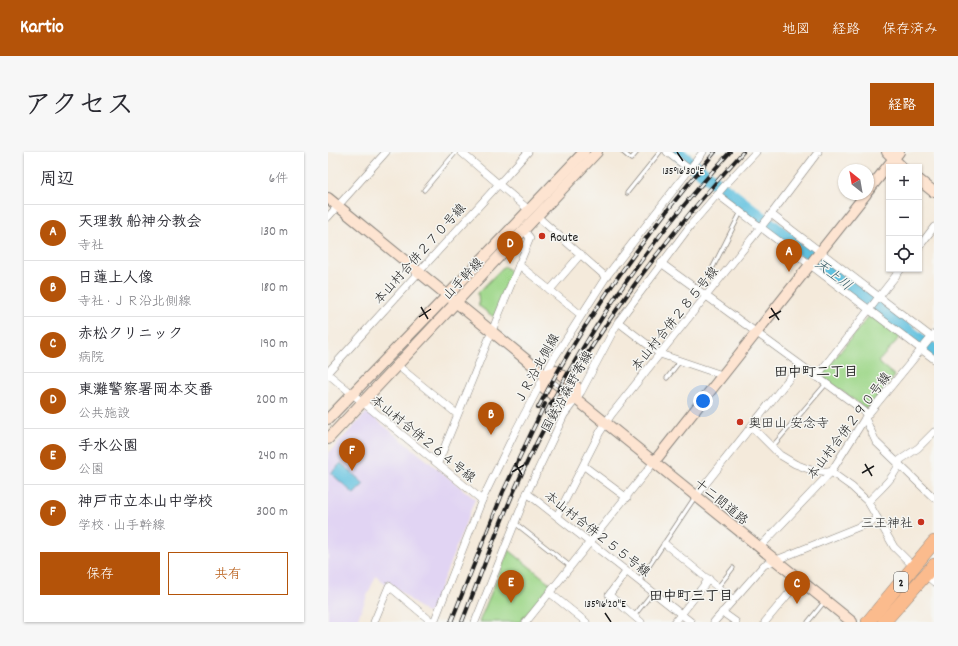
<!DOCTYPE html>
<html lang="ja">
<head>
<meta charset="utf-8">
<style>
  body { margin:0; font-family:Dekko,"Klee One",sans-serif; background:#f7f7f7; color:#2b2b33 }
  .controls { position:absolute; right:12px; top:12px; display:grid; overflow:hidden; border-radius:0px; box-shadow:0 1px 3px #0004 }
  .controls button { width:36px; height:36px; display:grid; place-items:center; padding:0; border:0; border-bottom:1px solid #e1e1e2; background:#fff; color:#2b2b33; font:20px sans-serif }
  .compass { position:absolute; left:510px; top:12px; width:36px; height:36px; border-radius:50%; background:#fff; box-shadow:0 1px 3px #0004; rotate:329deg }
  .you { position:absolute; left:375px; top:249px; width:14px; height:14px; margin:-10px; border:3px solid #fff; border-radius:50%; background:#1a73e8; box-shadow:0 0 0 6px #1a73e833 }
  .badge { display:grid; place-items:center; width:26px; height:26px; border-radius:50%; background:#b45309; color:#fff; font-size:13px; font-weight:700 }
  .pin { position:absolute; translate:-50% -33px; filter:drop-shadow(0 1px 2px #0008) }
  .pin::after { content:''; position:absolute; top:21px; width:14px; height:12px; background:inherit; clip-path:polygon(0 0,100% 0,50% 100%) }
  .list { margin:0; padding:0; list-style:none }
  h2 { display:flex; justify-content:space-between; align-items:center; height:52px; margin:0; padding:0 16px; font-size:17px }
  h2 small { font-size:13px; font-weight:400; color:#7c7c81 }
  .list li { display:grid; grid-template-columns:26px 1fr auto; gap:12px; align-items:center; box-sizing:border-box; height:56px; padding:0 16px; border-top:1px solid #e1e1e2 }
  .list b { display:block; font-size:15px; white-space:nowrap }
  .list p { margin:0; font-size:13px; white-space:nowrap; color:#7c7c81 }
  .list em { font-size:13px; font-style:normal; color:#7c7c81 }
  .actions { display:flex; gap:8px; padding:12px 16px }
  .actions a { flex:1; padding:9px 0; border:1px solid #b45309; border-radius:0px; text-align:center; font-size:14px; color:#b45309 }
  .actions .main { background:#b45309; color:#fff }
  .icon { flex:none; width:22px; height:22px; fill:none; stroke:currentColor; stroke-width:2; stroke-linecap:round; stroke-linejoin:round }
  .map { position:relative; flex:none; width:606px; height:470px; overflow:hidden; border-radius:0px }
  header { display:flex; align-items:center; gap:24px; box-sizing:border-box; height:56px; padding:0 20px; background:#b45309; color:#fff }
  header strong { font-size:19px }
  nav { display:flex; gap:22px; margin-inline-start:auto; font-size:14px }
  .intro { display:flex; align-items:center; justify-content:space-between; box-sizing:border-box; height:96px; padding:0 24px }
  h1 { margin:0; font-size:28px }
  .button { padding:10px 18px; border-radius:0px; background:#b45309; color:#fff; font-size:14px; font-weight:700 }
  main { display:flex; gap:24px; padding:0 24px }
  aside { flex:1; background:#fff; border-radius:0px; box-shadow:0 1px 3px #0004 }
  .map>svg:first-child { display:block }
</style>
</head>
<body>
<header>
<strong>Kartio</strong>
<nav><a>地図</a><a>経路</a><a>保存済み</a></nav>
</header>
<div class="intro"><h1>アクセス</h1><a class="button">経路</a></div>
<main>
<aside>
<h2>周辺<small>6件</small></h2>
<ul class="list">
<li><span class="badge">A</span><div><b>天理教 船神分教会</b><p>寺社</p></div><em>130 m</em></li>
<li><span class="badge">B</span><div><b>日蓮上人像</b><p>寺社 · ＪＲ沿北側線</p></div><em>180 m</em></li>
<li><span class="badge">C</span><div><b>赤松クリニック</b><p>病院</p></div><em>190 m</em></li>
<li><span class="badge">D</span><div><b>東灘警察署岡本交番</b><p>公共施設</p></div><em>200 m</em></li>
<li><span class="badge">E</span><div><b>手水公園</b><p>公園</p></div><em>240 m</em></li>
<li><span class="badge">F</span><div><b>神戸市立本山中学校</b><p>学校 · 山手幹線</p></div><em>300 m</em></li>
</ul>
<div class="actions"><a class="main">保存</a><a>共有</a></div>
</aside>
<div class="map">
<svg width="606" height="470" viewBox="0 0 606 470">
  <rect width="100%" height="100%" fill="#f6f6f2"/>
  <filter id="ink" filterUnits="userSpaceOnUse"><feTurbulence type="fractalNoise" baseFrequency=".025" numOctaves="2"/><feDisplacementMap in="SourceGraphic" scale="8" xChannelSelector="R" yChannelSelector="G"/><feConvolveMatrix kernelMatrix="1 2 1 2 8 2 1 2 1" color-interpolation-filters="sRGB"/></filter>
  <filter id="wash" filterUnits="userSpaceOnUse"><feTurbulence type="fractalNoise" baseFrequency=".012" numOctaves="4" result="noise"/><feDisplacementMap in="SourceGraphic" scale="16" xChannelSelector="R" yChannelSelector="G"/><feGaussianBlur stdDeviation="0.9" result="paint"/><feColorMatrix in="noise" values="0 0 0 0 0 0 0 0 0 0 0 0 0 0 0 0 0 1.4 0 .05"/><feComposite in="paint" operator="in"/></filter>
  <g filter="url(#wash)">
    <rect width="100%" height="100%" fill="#f4eadb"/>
    <!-- built -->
    <path fill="#e1d4f3" d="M39 260 147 347 103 459 98 461 60 429 58 433 48 423 28 470H0V302Z"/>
    <!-- green -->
    <g fill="#9ed789" stroke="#5d7a52">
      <path d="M176 114 185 121 167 166 151 154 150 141Z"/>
      <path d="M545 163 573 184 550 210 567 224 541 255 537 256 496 226 495 221 541 164Z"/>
      <path d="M181 398 223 432 192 470H151Z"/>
    </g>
    <!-- water -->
    <path fill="#61c1df" stroke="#3e6e7e" d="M13 311 36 332 26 342 3 321Z"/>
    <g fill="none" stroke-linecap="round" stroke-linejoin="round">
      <!-- river -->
      <path stroke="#61c1df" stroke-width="14" d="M348 0 606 199"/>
    </g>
  </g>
  <g filter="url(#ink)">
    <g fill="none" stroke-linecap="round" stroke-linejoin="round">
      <!-- lane casing -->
      <g stroke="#88837c" stroke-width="5">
        <g id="lane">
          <path d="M295 0 303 7 309 0"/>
          <path d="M96 38 128 0"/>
          <path d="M299 41 332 0"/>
          <path d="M385 115 413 60"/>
          <path d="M219 225 246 246"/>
          <path d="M339 226 352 209"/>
          <path d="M444 295 498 232"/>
          <path d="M187 371 243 415"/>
          <path d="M311 429 367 345"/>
          <path d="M390 435 405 416"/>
          <path d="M306 464 325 440"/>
          <path d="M480 470 497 449"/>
        </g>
      </g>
      <!-- street casing -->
      <g stroke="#88837c" stroke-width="8">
        <g id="street">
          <path d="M133 0 201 58"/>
          <path d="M339 0 361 17"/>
          <path d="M389 42 606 207"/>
          <path d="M443 62 606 187"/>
          <path d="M0 65 58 0"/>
          <path d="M210 65 278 125"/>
          <path d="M591 95 606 75"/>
          <path d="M333 111 540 262"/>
          <path d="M191 113 253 163"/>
          <path d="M222 138 253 102"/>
          <path d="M290 170 332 202 394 223"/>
          <path d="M70 214 129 262"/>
          <path d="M0 220 200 0"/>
          <path d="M0 222 154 348"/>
          <path d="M488 225 573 117"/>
          <path d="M537 266 548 290 606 346"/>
          <path d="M423 274 452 303 467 312 483 318 503 320 524 335 540 350 566 395 585 414"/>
          <path d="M110 311 202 86 196 78"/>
          <path d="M256 314 299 346"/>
          <path d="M199 341 363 470"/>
          <path d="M368 344 472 213"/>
          <path d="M540 350C550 339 569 324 572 308L590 296 606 280"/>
          <path d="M229 364 272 280 283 263 441 65 490 0"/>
          <path d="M337 392 404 447"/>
          <path d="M431 396 503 320 537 266 606 182"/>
          <path d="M298 420 281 443 313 470"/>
          <path d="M598 423 606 430"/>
          <path d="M222 441 258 470"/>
          <path d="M394 460 408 470"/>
          <path d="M46 470 61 434 104 470"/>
          <path d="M106 470 154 348 187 280 226 206 278 125 375 0"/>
          <path d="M147 470 199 341 236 263 253 240 290 170 362 74 398 32 428 0"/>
          <path d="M198 470 326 310"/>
          <path d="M347 470 381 427"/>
          <path d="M386 470 436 413 550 367"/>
          <path d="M437 470 472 428"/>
        </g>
      </g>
      <!-- secondary casing -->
      <g stroke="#88837c" stroke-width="12">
        <g id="secondary">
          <path d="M559 0 574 15"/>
          <path d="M591 28 606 40"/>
          <path d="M540 39 571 0"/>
          <path d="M0 46 217 223"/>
          <path d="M217 223 228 219 248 234V247"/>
          <path d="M217 223V237L236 251 248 247"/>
          <path d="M248 247 524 470"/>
          <path d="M0 267 119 144 256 0"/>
          <path d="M0 287 269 0"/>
          <path d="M326 310 538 42"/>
        </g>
      </g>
      <!-- highway casing -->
      <g stroke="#88837c" stroke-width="14">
        <g id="highway">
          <path d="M540 470 606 390"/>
          <path d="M556 470 606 413"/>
        </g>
      </g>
      <!-- lane -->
      <use href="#lane" stroke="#fff" stroke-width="3.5"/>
      <!-- street -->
      <use href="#street" stroke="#fff" stroke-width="7"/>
      <!-- secondary -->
      <use href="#secondary" stroke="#fde4d1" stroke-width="10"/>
      <!-- highway -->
      <use href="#highway" stroke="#fbbb8d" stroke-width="13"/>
      <!-- rail casing -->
      <g stroke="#1c1c1c" stroke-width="4">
        <g id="rail">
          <path d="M210 256C258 163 319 80 387 0"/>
          <path d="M218 261C268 166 330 79 402 0"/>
          <path d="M123 470 175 340 217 252"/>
          <path d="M134 470C158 409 180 347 210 288 264 183 335 88 415 0"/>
        </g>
      </g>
      <!-- rail -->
      <use href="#rail" stroke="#f6f6f2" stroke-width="2.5" stroke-dasharray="8" stroke-linecap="butt"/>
    </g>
  </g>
  <!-- ticks -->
  <path fill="none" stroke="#1c1c1c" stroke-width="1.5" d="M349 0 355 9M93 155 100 167M443 156 451 168M91 165 103 157M441 166 453 159M187 311 194 323M537 312 544 324M184 320 196 313M534 321 546 314M277 461 283 470"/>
  <!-- markers -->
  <g fill="#c8321e" stroke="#f6f6f2" stroke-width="1.5">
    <circle cx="214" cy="84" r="4"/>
    <circle cx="412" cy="270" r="4"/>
    <circle cx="593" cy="370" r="4"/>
  </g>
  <g text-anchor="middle" stroke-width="3" stroke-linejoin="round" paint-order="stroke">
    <!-- shield labels -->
    <rect fill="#f6f6f2" stroke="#5d5d5c" stroke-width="1" x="566" y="420" width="14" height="20" rx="3"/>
    <g font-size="12" font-weight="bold" fill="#1c1c1c">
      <text x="573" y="434">2</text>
    </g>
    <!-- poi labels -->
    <g font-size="13" fill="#1c1c1c" stroke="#f6f6f2" text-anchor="start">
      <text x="222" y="89">Route</text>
      <text x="420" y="275">奥田山 安念寺</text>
      <text x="585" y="375" text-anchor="end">三王神社</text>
    </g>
    <!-- street labels -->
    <g font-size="13" fill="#1c1c1c" stroke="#f6f6f2">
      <text transform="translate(91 101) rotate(-48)" y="5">本山村合併２７０号線</text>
      <text transform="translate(134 126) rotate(-47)" y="5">山手幹線</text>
      <text transform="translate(346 166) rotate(-51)" y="5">本山村合併２８５号線</text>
      <text transform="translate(208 216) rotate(-61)" y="5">ＪＲ沿北側線</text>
      <text transform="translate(238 239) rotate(-61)" y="5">国鉄沿森野寄線</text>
      <text transform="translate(520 273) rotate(-53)" y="5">本山村合併２９０号線</text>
      <text transform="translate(96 286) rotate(39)" y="5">本山村合併２６４号線</text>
      <text transform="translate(394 349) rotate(39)" y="5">十二間道路</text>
      <text transform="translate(270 381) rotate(38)" y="5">本山村合併２５５号線</text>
    </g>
    <!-- water labels -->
    <g font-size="14" font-style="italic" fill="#385e6a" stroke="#f6f6f2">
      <text transform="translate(506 122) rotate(38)" y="5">天上川</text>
    </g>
    <!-- neighbourhood labels -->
    <g font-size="14" font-weight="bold" fill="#1c1c1c" stroke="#f6f6f2">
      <text x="488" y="224">田中町二丁目</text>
      <text x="363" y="448">田中町三丁目</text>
    </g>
  </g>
  <g font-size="10" text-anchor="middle" fill="#1c1c1c" stroke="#f6f6f2" stroke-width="3" stroke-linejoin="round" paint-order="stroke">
    <text x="355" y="22">135°16'30"E</text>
    <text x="277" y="455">135°16'20"E</text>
  </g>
</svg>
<div class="controls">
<button>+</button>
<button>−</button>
<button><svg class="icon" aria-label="locate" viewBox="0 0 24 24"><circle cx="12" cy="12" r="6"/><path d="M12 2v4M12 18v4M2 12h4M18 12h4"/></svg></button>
</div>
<svg class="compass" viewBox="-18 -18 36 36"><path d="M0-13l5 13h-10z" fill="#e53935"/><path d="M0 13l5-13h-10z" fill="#7c7c81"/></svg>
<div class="you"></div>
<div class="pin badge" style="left:461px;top:120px">A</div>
<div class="pin badge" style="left:163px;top:283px">B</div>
<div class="pin badge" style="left:469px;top:452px">C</div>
<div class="pin badge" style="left:182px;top:112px">D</div>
<div class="pin badge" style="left:183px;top:451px">E</div>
<div class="pin badge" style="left:24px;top:319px">F</div>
</div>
</main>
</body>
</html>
